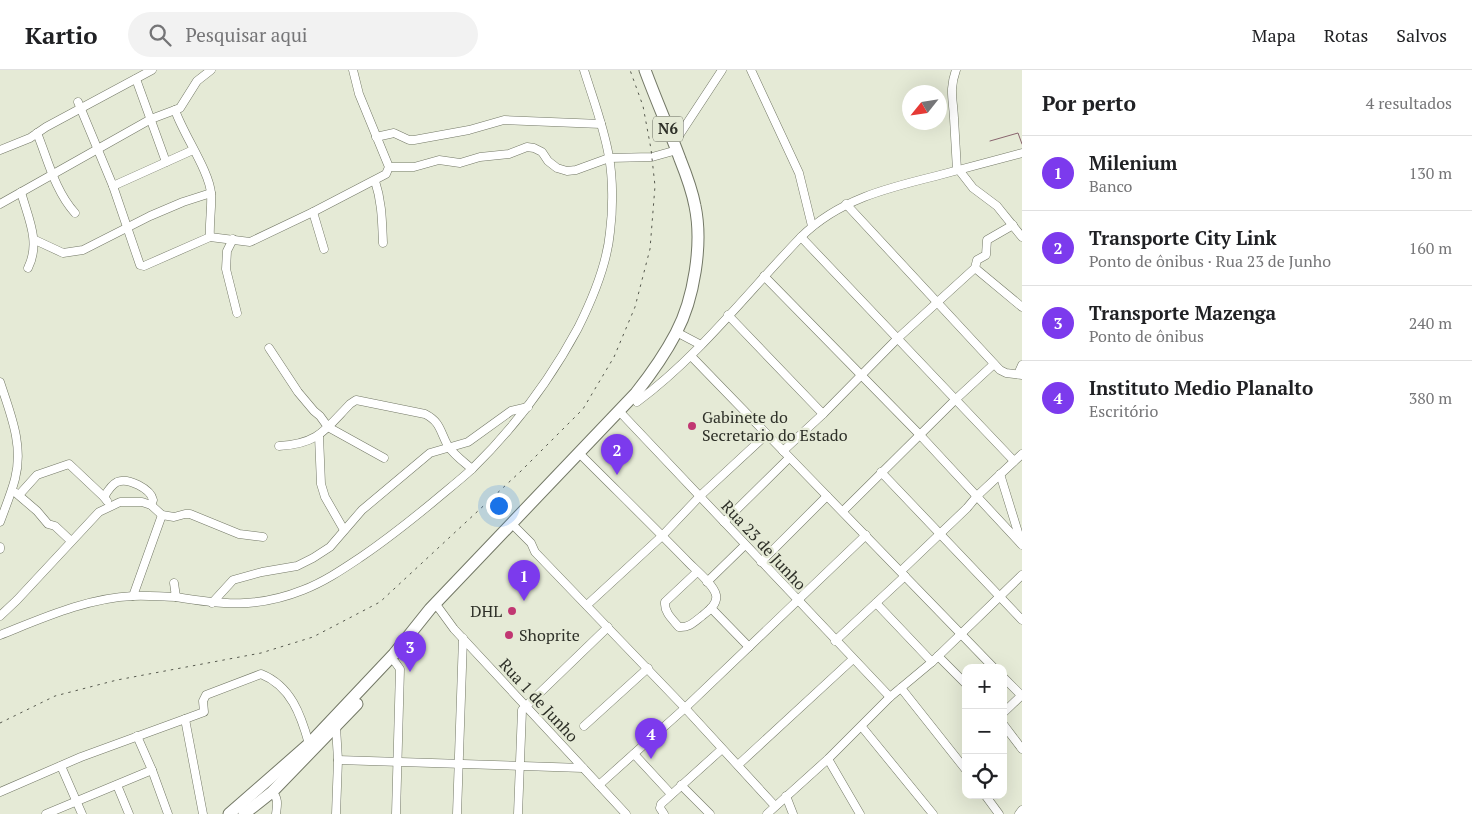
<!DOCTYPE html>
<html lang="pt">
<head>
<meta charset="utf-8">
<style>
	body { margin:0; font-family:"PT Serif",serif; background:#f2f2f2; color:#202124 }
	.controls { position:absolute; right:15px; bottom:15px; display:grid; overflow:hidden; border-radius:10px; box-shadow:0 5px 20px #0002 }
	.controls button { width:45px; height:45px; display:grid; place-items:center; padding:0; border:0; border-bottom:1px solid #e0e0e0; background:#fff; color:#202124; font:25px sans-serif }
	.compass { position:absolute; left:902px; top:15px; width:45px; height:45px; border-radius:50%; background:#fff; box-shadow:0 5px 20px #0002; rotate:240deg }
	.you { position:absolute; left:498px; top:435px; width:18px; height:18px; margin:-12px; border:4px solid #fff; border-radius:50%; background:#1a73e8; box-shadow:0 0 0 8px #1a73e833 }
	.badge { display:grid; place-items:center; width:32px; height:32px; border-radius:50%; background:#7c3aed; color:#fff; font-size:16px; font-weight:700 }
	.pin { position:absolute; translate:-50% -41px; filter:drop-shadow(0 1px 2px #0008) }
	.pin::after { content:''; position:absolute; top:26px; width:18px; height:15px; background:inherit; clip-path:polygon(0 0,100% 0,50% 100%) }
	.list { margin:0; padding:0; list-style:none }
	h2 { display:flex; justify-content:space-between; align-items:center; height:65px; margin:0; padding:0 20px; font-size:21px }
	h2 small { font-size:16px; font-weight:400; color:#757577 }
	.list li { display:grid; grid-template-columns:32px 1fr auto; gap:15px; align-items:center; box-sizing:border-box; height:75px; padding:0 20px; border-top:1px solid #e0e0e0 }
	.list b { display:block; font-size:19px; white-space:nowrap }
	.list p { margin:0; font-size:16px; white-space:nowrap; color:#757577 }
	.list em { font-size:16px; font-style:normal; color:#757577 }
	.icon { flex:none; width:28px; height:28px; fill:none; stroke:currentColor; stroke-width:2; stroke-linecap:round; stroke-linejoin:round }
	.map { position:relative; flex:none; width:1022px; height:744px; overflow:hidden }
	header { display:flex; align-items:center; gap:30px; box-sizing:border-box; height:70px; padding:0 25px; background:#fff; border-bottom:1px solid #e0e0e0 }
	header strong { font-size:24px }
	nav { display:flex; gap:28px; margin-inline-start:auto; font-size:18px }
	.search { width:350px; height:45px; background:#f2f2f2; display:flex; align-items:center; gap:12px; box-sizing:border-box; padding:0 18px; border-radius:28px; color:#757577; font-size:19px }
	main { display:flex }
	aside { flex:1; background:#fff }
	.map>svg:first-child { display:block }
</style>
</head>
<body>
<header>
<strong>Kartio</strong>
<div class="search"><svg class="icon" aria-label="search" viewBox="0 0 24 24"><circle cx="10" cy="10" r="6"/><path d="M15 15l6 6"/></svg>Pesquisar aqui</div>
<nav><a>Mapa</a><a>Rotas</a><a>Salvos</a></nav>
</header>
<main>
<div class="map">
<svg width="1022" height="744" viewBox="0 0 1022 744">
	<rect width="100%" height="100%" fill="#e5ead6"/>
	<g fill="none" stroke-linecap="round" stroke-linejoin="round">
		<path stroke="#89646e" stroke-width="1" d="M990 71 1018 63 1022 74"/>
		<g stroke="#737866" stroke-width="9">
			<g id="minor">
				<path d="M751 0 799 103 812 156"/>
				<path d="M956 0C949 20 953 28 954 48 955 65 956 83 957 100"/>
				<path d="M136 9 166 92"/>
				<path d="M78 32 113 116 140 195 144 196 210 167C209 153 212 138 211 124 210 102 183 64 175 40L180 38 197 11 211 0"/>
				<path d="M37 63C48 90 55 121 75 143"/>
				<path d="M376 67 394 63 409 70H414L469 60 504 50 601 54"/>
				<path d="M678 67 722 0"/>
				<path d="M0 80 30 68 46 57 152 0"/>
				<path d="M389 97H414L439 90 460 93 480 87 509 84 527 77 534 78 542 82 548 91 557 98 567 101 576 100 609 88 652 87 677 80"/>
				<path d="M959 100 973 118 997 136 1022 167"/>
				<path d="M375 111C382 132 382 151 383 173"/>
				<path d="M113 116 193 80"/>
				<path d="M21 122C28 148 41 172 28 198"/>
				<path d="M0 134 151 49 175 40"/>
				<path d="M846 134 1000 300 1006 303 1022 305"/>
				<path d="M313 142 324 179"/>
				<path d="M210 167 250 172 313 142 386 104 389 97 359 24 353 0"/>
				<path d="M801 167 1014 391"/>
				<path d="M233 169 227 181 226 199 237 243"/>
				<path d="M35 170 63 183 83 180 150 146 183 132 211 123"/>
				<path d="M975 198 1022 237"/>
				<path d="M764 206 920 365 1022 475"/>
				<path d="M728 245 823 344"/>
				<path d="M682 265 701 275"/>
				<path d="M269 278 298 322 314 341 320 346 328 357 384 388"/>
				<path d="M691 286 994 598"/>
				<path d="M1018 304 1022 295"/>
				<path d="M0 312C10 343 24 375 15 409 11 424 5 438 0 452"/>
				<path d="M637 332C699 286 747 223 801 167 838 130 887 118 936 106 965 98 993 91 1022 83"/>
				<path d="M619 341 890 627"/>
				<path d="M319 366 321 414 325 427 344 460"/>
				<path d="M279 376C318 374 325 360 350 334L356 330 425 344C441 352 440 362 448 376 454 385 464 392 472 399"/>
				<path d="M783 381 823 344 898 268 975 198 977 190 986 185 987 170 1013 155"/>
				<path d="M583 387C618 422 654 457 689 493 696 500 714 515 716 525 718 534 708 541 702 546 694 552 689 558 679 557 672 549 664 542 665 532L697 502"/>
				<path d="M881 402 1022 550"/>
				<path d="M1000 404 1021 472"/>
				<path d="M16 423 37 441 48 454 55 456 71 471"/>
				<path d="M19 425 37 405 69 394 104 427"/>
				<path d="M107 431 104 427C107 422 111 415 117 412 128 407 151 419 153 430L151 435"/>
				<path d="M843 441 956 329 994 294"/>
				<path d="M724 452 789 388"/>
				<path d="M516 458 531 473 535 482 685 638 775 736"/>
				<path d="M0 477V479"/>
				<path d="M761 492 827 426"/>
				<path d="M901 501 967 438 977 426 1022 384"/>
				<path d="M707 512 745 475"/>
				<path d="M133 526 162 445"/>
				<path d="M176 527C223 535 258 538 303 520 324 512 343 499 361 487 386 470 410 451 433 432 446 421 460 410 472 399 514 358 550 310 578 258 593 228 607 195 610 162 613 139 613 109 609 87 604 57 593 29 584 0"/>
				<path d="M212 533 233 510 262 502 297 496 313 488 330 477 362 440 430 383 468 372 511 341 528 337"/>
				<path d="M435 533 454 559 626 744"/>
				<path d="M876 533 932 592"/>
				<path d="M587 535 662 466 700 426 767 364"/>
				<path d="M711 538 749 577"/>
				<path d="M0 546 17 530 99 442 120 432H142L151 435 162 445 174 447 185 444H190L239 464 263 467"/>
				<path d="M0 565C43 548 87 528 133 526 147 525 162 527 176 527L174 513"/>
				<path d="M835 571 905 506"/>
				<path d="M938 586 966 614"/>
				<path d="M395 592 400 599 396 744"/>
				<path d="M1003 607 1022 626"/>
				<path d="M901 618 966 700"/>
				<path d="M1003 643 1022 625"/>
				<path d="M185 649 204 642 203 631 206 625 261 604C291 616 301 645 309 674"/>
				<path d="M1003 654 1022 679"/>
				<path d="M584 656 648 598"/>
				<path d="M862 657 933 744"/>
				<path d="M137 666 152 700 168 744"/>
				<path d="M634 684 671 724"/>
				<path d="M828 689 860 744"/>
				<path d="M338 690 583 698"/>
				<path d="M738 695 853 589"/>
				<path d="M61 696 82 744"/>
				<path d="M117 715 129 744"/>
				<path d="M599 715 685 638 866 465"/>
				<path d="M681 715 710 744"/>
				<path d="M0 722 81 687 185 649 203 744"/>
				<path d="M272 722C279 728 277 736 276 744"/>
				<path d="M985 725 999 744"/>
				<path d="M786 726 793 744"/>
				<path d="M46 744 152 700"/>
				<path d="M336 744 338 690 336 657"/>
				<path d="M457 744 463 568"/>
				<path d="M518 744 522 640 608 557"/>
				<path d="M664 744 660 738 661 734 722 679"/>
				<path d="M767 744 828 689 890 627 932 592 1022 505"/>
				<path d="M1019 744 1022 740"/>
			</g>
		</g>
		<g stroke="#737866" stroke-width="13">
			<g id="highway">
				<path d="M229 744 309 674 394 584 430 539 636 323C651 304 665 284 676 263 694 229 703 174 695 136 692 120 686 104 680 89 669 59 656 30 645 0"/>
				<path d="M244 744 272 722 357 634"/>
			</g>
		</g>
		<use href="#minor" stroke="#fff" stroke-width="8"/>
		<use href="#highway" stroke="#fff" stroke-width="11"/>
		<path stroke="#56594e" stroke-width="1" stroke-dasharray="2.5 5" stroke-linecap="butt" d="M0 653 55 626 117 610 261 583 313 567 380 532 521 401 583 339 614 287 635 237 650 179 655 116 651 79 643 36 630 0"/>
	</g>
	<g fill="#c13772" stroke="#e5ead6" stroke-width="2">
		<circle cx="692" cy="356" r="5"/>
		<circle cx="512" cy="541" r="5"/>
		<circle cx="509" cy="565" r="5"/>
	</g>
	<g text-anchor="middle" stroke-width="4.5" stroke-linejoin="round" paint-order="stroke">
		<rect fill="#e5ead6" stroke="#65685c" stroke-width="1" x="653" y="46.5" width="30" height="25" rx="4"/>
		<g font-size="15" font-weight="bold" fill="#2e3028">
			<text x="668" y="64">N6</text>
		</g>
		<g font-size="16" fill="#2e3028" stroke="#e5ead6" text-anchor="start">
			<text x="702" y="353">Gabinete do<tspan x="702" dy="18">Secretario do Estado</tspan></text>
			<text x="502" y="547" text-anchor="end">DHL</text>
			<text x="519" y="571">Shoprite</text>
		</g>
		<g font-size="16" fill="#2e3028" stroke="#e5ead6">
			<text transform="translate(764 475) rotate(47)" y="6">Rua 23 de Junho</text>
			<text transform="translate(539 630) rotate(47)" y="6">Rua 1 de Junho</text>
		</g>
	</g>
</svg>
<div class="controls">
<button>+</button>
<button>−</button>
<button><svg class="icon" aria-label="locate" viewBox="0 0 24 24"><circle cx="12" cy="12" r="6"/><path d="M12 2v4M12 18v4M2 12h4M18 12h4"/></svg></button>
</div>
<svg class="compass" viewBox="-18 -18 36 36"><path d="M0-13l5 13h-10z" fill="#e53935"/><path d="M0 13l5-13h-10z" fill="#757577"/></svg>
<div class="you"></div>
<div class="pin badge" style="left:524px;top:531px">1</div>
<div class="pin badge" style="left:617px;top:405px">2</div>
<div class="pin badge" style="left:410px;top:602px">3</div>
<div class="pin badge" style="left:651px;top:689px">4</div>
</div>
<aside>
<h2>Por perto<small>4 resultados</small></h2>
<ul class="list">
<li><span class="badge">1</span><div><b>Milenium</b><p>Banco</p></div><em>130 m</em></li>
<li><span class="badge">2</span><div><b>Transporte City Link</b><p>Ponto de ônibus · Rua 23 de Junho</p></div><em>160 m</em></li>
<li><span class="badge">3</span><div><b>Transporte Mazenga</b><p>Ponto de ônibus</p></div><em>240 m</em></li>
<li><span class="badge">4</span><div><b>Instituto Medio Planalto</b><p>Escritório</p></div><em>380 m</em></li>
</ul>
</aside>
</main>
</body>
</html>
